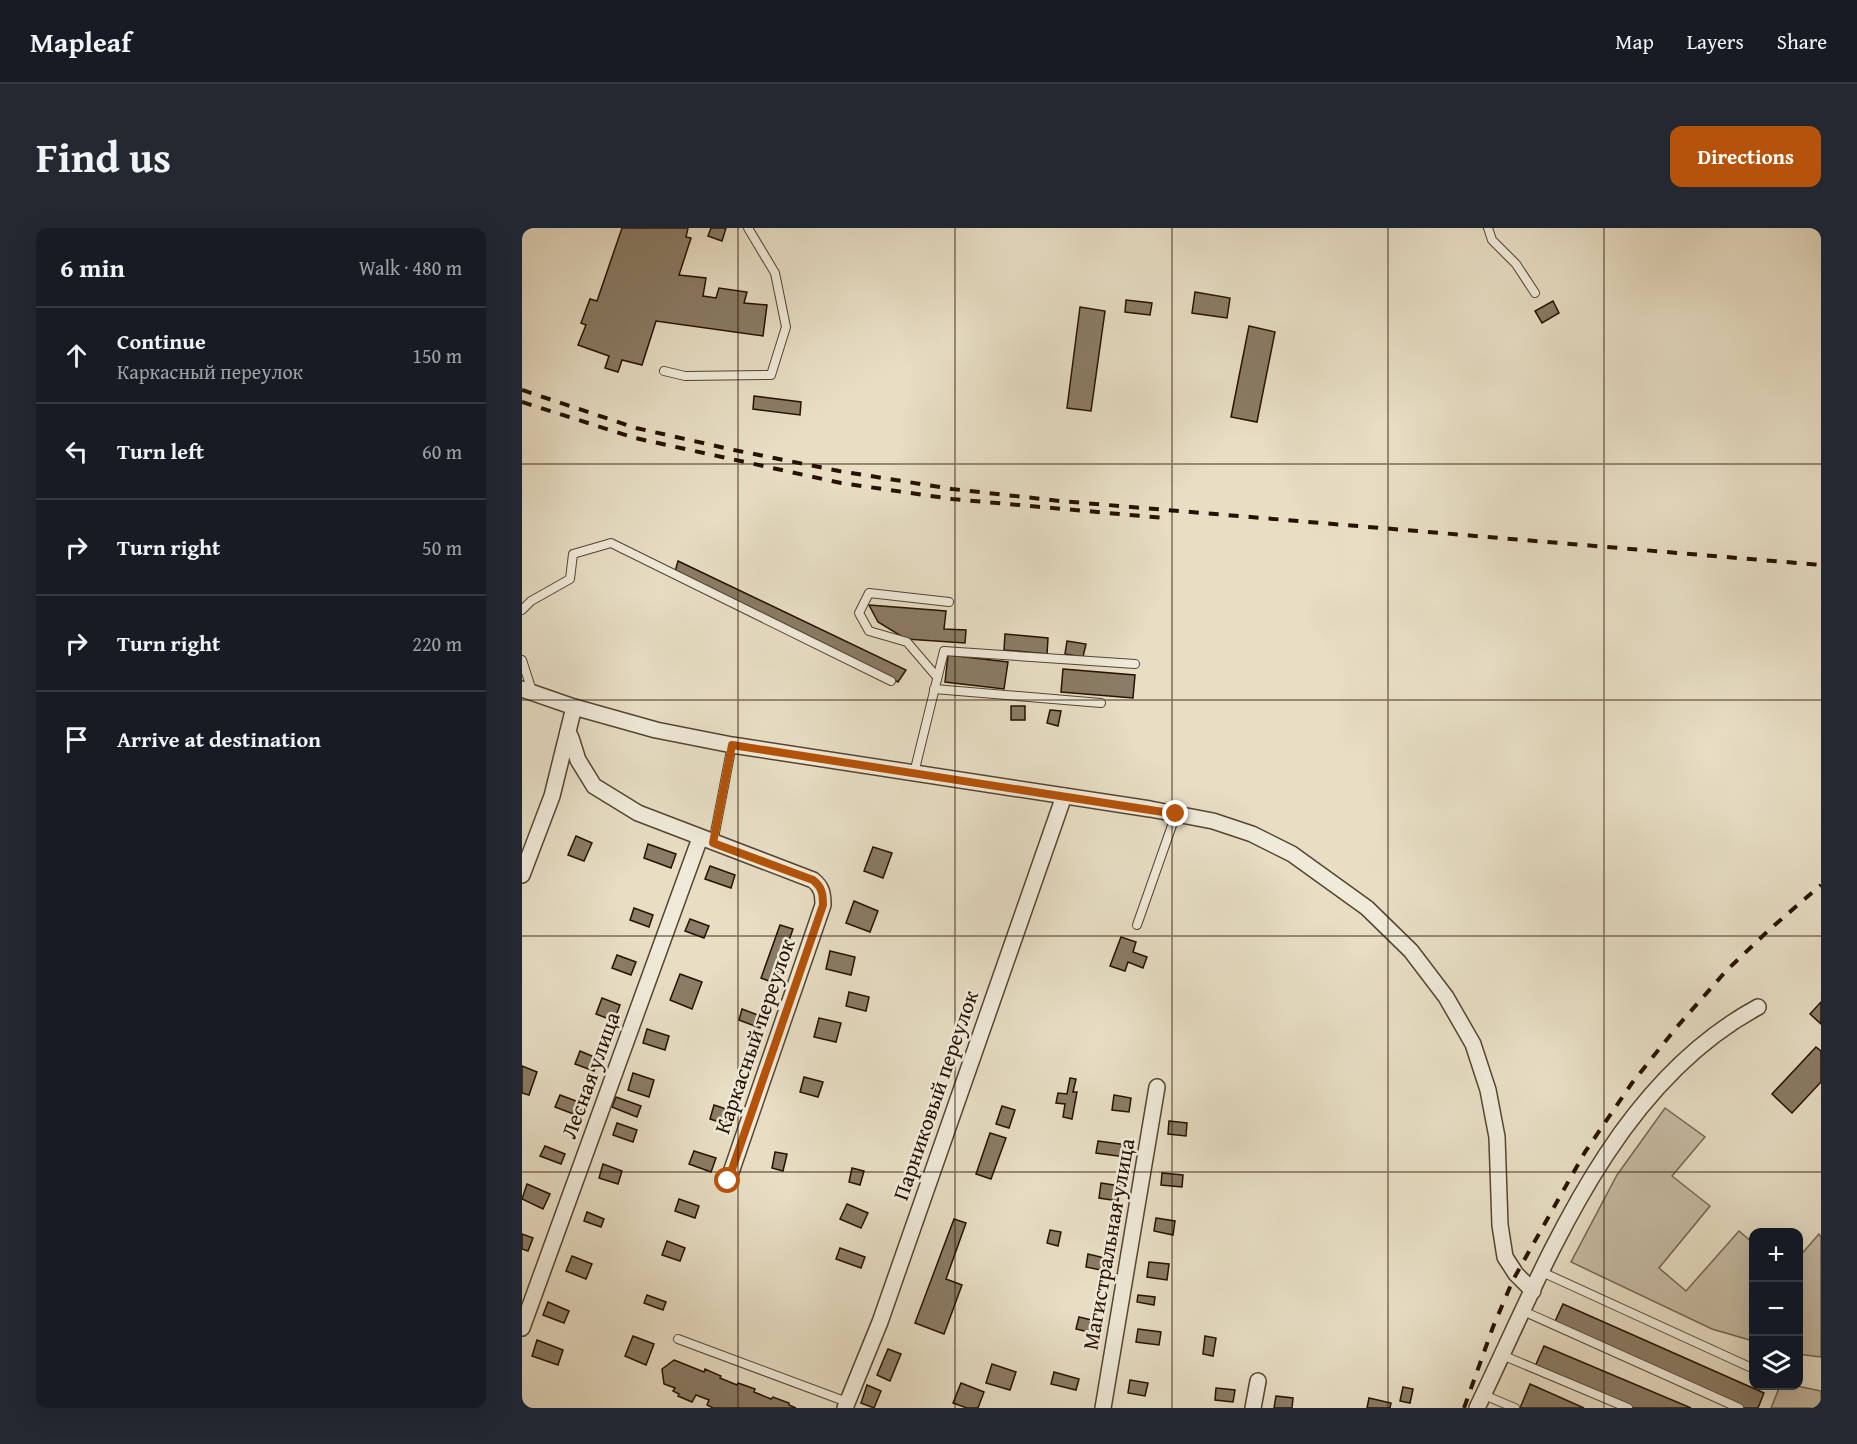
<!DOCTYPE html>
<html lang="en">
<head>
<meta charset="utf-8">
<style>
	body { margin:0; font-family:"Gentium Book Plus",serif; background:#242831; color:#f1f3f6 }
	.controls { position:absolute; right:18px; bottom:18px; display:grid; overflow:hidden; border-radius:12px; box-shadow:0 6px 24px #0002 }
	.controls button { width:54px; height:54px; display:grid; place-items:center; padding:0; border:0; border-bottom:2px solid #363941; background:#171b24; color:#f1f3f6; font:30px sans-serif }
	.stop { position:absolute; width:18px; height:18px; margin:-14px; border:4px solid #b45309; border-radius:50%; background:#fff }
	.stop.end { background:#b45309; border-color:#fff; box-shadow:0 2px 6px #0008 }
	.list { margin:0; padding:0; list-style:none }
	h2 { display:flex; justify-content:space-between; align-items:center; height:78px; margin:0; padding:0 24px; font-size:26px }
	h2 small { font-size:20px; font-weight:400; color:#9ea1a6 }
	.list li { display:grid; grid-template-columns:39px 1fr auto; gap:18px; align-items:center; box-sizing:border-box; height:96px; padding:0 24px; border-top:2px solid #363941 }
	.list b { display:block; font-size:22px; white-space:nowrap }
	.list p { margin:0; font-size:20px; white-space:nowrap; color:#9ea1a6 }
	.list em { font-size:20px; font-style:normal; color:#9ea1a6 }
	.icon { flex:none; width:33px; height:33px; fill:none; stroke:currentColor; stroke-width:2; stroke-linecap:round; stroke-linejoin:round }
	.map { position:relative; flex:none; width:1299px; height:1180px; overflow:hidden; border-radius:12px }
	header { display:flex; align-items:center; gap:36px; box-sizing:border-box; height:84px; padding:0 30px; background:#171b24; border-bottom:2px solid #363941 }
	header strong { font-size:28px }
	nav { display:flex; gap:33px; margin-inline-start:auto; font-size:21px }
	.intro { display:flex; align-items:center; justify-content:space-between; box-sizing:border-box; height:144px; padding:0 36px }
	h1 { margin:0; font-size:42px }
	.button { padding:15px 27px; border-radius:12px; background:#b45309; color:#fff; font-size:21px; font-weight:700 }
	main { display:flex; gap:36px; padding:0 36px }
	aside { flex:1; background:#171b24; border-radius:12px; box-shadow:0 6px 24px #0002 }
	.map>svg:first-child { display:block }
</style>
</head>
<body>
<header>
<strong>Mapleaf</strong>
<nav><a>Map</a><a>Layers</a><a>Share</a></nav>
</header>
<div class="intro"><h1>Find us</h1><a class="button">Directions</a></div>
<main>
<aside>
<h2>6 min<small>Walk · 480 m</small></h2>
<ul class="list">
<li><svg class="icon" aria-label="ahead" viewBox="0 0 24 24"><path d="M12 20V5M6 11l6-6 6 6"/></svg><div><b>Continue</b><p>Каркасный переулок</p></div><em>150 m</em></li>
<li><svg class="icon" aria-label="left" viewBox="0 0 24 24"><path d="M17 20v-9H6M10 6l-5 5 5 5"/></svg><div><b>Turn left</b></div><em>60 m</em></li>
<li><svg class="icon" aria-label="right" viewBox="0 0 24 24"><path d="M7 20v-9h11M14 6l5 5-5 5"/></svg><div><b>Turn right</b></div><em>50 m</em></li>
<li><svg class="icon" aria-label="right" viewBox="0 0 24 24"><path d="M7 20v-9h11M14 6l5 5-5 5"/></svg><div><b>Turn right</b></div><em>220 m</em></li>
<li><svg class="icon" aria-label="arrive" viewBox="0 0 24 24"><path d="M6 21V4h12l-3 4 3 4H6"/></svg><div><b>Arrive at destination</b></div></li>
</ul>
</aside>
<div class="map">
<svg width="1299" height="1180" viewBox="0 0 1299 1180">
	<rect width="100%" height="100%" fill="#e7dec4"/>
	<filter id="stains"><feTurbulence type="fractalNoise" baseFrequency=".00333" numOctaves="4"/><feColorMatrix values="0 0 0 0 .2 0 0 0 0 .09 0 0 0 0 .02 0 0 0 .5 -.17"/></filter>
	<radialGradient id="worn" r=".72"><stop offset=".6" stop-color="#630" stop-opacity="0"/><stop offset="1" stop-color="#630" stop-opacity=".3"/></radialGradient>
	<g fill="#c6bba3" stroke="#766652" stroke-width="1.5">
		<path d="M1143 880 1183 909 1150 948 1188 978 1137 1040 1164 1063 1217 1003 1231 1015V1113L1190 1101 1049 1034 1095 947Z"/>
		<path d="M1297 1006 1299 1009V1129L1276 1126 1277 1029Z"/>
		<path d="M1258 1158H1275L1299 1163V1180H1249Z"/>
	</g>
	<g fill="#8a7c66" stroke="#261100" stroke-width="1.5">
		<path d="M100 0H166L164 9 169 10 157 47 184 50 181 68 194 70 197 60 225 64 222 75 245 77 241 108 134 93 120 137 100 132 96 144 83 140 87 128 56 117 64 97 59 95 68 71 75 73Z"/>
		<path d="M189 0H204L200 13 186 8Z"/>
		<path d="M673 64 708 70 705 90 670 85Z"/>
		<path d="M604 72 630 75 628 87 603 84Z"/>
		<path d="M1031 73 1037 85 1020 95 1013 83Z"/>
		<path d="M558 79 583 83 569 183 545 180Z"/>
		<path d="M727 98 753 104 735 194 709 189Z"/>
		<path d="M232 168 279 174 278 187 231 181Z"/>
		<path d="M156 333 384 442 376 454 153 344Z"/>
		<path d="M347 377 424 383 422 401 444 402 443 415 384 411 356 394Z"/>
		<path d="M483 406 526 410 525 426 482 422Z"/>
		<path d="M545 413 564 416 561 429 543 426Z"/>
		<path d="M426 427 486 434 482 461 423 454Z"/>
		<path d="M541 441 613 447 611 470 539 464Z"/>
		<rect x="489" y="478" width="14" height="14"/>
		<path d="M528 482 539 483 536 498 525 495Z"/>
		<path d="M54 608 70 615 62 633 46 627Z"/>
		<path d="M126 616 154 626 149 640 122 630Z"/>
		<path d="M351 619 370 625 361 650 342 643Z"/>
		<path d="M188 638 213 647 209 660 183 651Z"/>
		<path d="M332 673 356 683 348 704 324 695Z"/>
		<path d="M112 680 131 687 127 699 108 692Z"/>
		<path d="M168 691 187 698 182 710 163 703Z"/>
		<path d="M258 697 271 701 252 755 239 750Z"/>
		<path d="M599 709 614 714 611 724 625 729 621 740 606 734 603 743 588 738Z"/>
		<path d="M308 723 333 729 329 747 304 741Z"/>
		<path d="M95 727 114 734 109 747 90 740Z"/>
		<path d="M158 746 180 754 170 781 148 772Z"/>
		<path d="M327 764 347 769 344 783 324 778Z"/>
		<path d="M80 770 98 777 92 793 74 786Z"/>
		<path d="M1299 774V796L1288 786Z"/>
		<path d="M220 781 241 789 238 800 217 792Z"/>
		<path d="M297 790 319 795 314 814 292 809Z"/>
		<path d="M125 801 147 808 143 822 121 815Z"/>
		<path d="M1294 819 1299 823V854L1270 885 1250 866Z"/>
		<path d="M58 823 77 831 72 843 53 836Z"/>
		<path d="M0 838 15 844 7 867 0 865Z"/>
		<path d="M111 845 132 852 127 869 106 862Z"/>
		<path d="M282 849 301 854 296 869 278 864Z"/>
		<path d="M548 850 554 851 551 864H555L550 891 541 889 543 876 534 875 536 865 545 866Z"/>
		<path d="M38 867 62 876 57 888 33 879Z"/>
		<path d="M592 867 609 870 607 884 590 882Z"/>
		<path d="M94 869 119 878 115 889 90 879Z"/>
		<path d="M192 877 210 883 206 897 188 891Z"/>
		<path d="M480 878 493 882 487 900 474 896Z"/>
		<path d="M647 893 665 895 664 908 646 906Z"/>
		<path d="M95 895 115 902 111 914 91 907Z"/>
		<path d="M468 905 484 910 469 951 454 946Z"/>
		<path d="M576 913 605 917 603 929 574 925Z"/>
		<path d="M23 918 43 926 39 936 18 928Z"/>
		<path d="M172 923 194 930 189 944 167 936Z"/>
		<path d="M253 924 265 926 261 943 250 940Z"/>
		<path d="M81 936 100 943 96 956 77 950Z"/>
		<path d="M330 940 342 943 338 957 327 954Z"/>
		<path d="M640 945 661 947 660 959 639 957Z"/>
		<path d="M579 955 598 958 596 973 577 970Z"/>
		<path d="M5 956 28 966 21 981 0 971Z"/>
		<path d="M157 971 177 978 173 990 153 983Z"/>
		<path d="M325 976 346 985 339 1000 318 991Z"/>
		<path d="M65 984 82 991 79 999 62 993Z"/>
		<path d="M634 990 653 993 651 1007 632 1003Z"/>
		<path d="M432 991 444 995 424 1051 440 1057 422 1106 393 1095Z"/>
		<path d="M528 1002 539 1004 536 1018 525 1015Z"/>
		<path d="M0 1006 11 1010 6 1023 0 1021Z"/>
		<path d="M145 1013 163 1020 158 1033 140 1027Z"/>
		<path d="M318 1020 343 1029 339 1040 314 1031Z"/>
		<path d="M566 1026 587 1031 584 1043 564 1039Z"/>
		<path d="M50 1028 70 1036 64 1051 44 1043Z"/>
		<path d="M627 1034 647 1036 645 1052 625 1049Z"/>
		<path d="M125 1067 144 1074 141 1082 122 1075Z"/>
		<path d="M616 1067 633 1069 632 1077 615 1074Z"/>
		<path d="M26 1074 47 1083 42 1095 21 1087Z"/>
		<path d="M1041 1076 1242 1165 1236 1180H1208L1030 1100Z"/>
		<path d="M557 1089 574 1093 571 1105 554 1101Z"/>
		<path d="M616 1101 639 1104 637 1117 614 1114Z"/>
		<path d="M111 1108 132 1116 124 1137 103 1128Z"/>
		<path d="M683 1108 694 1110 691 1128 681 1126Z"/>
		<path d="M15 1112 41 1122 36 1137 10 1128Z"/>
		<path d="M1022 1118 1169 1180H1099L1011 1143Z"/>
		<path d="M366 1121 379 1126 368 1153 355 1147Z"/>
		<path d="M152 1132 182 1144 183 1141 199 1148 198 1150 215 1157 216 1155 233 1161 232 1164 249 1171 251 1169 267 1175V1177L274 1180H191L185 1177 187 1172 174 1167 170 1174 156 1168 157 1166 151 1163 153 1160 142 1156 140 1141Z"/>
		<path d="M470 1136 494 1144 488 1162 464 1155Z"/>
		<path d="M532 1144 557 1151 554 1162 529 1156Z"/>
		<path d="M608 1152 626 1155 623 1168 606 1165Z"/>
		<path d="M439 1155 462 1164 456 1180H445L431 1175Z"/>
		<path d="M1008 1156 1062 1180H998Z"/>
		<path d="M345 1157 359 1163 352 1180 339 1175Z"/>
		<path d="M881 1159 891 1161 888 1175 878 1173Z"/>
		<path d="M694 1160 713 1162 711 1174 693 1172Z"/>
		<path d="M754 1168 771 1170 770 1180H752Z"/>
		<path d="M847 1170 869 1175 868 1180H845Z"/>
	</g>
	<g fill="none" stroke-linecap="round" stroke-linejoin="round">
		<g stroke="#564431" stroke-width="10">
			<g id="service">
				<path d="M966 0 970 12 994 36 1013 65"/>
				<path d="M142 143 163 148 249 147 264 99 253 45 226 0"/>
				<path d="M0 382 9 373 48 351 51 326 89 315 369 453"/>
				<path d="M0 432 10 463"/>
				<path d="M415 449 385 414 347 403 337 385 347 365 427 374"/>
				<path d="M412 461 579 475"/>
				<path d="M392 545 422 423 613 436"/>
				<path d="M191 615 210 517"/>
				<path d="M615 697 654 586"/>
				<path d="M1020 1044 1232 1141"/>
				<path d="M1001 1083 1217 1180"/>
				<path d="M156 1111 325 1174"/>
				<path d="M980 1127 1106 1180"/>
				<path d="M962 1167 993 1180"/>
			</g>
		</g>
		<g stroke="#564431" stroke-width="18">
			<g id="minor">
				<path d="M0 461 52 479 134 502 210 517 628 581 691 593 730 606 770 626 845 680 889 723 924 769 951 816 966 862 975 909 978 997 983 1029 994 1046 1011 1063"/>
				<path d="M46 504 49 510 56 532 72 558 116 585 291 652C300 659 301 666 301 677L206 953"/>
				<path d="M0 647 30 568 52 479"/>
				<path d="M0 1100 178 610"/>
				<path d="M323 1180 358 1094 542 568"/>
				<path d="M581 1180 635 859"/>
				<path d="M731 1180 736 1153"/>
				<path d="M955 1180C1024 1037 1088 859 1236 779"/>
			</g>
		</g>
		<use href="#service" stroke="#efead9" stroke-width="8"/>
		<use href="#minor" stroke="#efead9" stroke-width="15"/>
		<g stroke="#261100" stroke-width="4" stroke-dasharray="10 10" stroke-linecap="butt">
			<path d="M0 162 114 200 212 222 317 243 430 261 538 273 1299 337"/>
			<path d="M0 174 113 210 319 255 430 271 642 290"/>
			<path d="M942 1180 971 1099 991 1052 1063 924 1110 855 1154 800 1204 743 1248 701 1299 657"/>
		</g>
	</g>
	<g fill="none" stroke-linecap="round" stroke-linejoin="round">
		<path stroke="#b45309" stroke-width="8" d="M206 953 301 677C301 666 300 659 291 652L191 615 210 517 654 586"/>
	</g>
	<path fill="none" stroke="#261100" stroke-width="1.5" stroke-opacity="0.55" d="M216 0V1180M433 0V1180M650 0V1180M866 0V1180M1082 0V1180M0 236H1299M0 472H1299M0 708H1299M0 944H1299"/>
	<g text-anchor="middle" stroke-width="5" stroke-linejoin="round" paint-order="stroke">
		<g font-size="22" fill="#261100" stroke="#efead9">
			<text transform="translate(232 808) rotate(-71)" y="8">Каркасный переулок</text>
			<text transform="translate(68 847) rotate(-70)" y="8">Лесная улица</text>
			<text transform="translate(413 867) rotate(-71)" y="8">Парниковый переулок</text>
			<text transform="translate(586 1016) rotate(-80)" y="8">Магистральная улица</text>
		</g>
	</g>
	<rect width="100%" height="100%" filter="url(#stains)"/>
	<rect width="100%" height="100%" fill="url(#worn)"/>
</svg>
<div class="controls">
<button>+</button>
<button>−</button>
<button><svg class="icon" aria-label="layers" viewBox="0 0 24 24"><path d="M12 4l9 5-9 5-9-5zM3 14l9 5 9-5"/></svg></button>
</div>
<div class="stop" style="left:206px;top:953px"></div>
<div class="stop end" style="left:654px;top:586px"></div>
</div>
</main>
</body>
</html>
